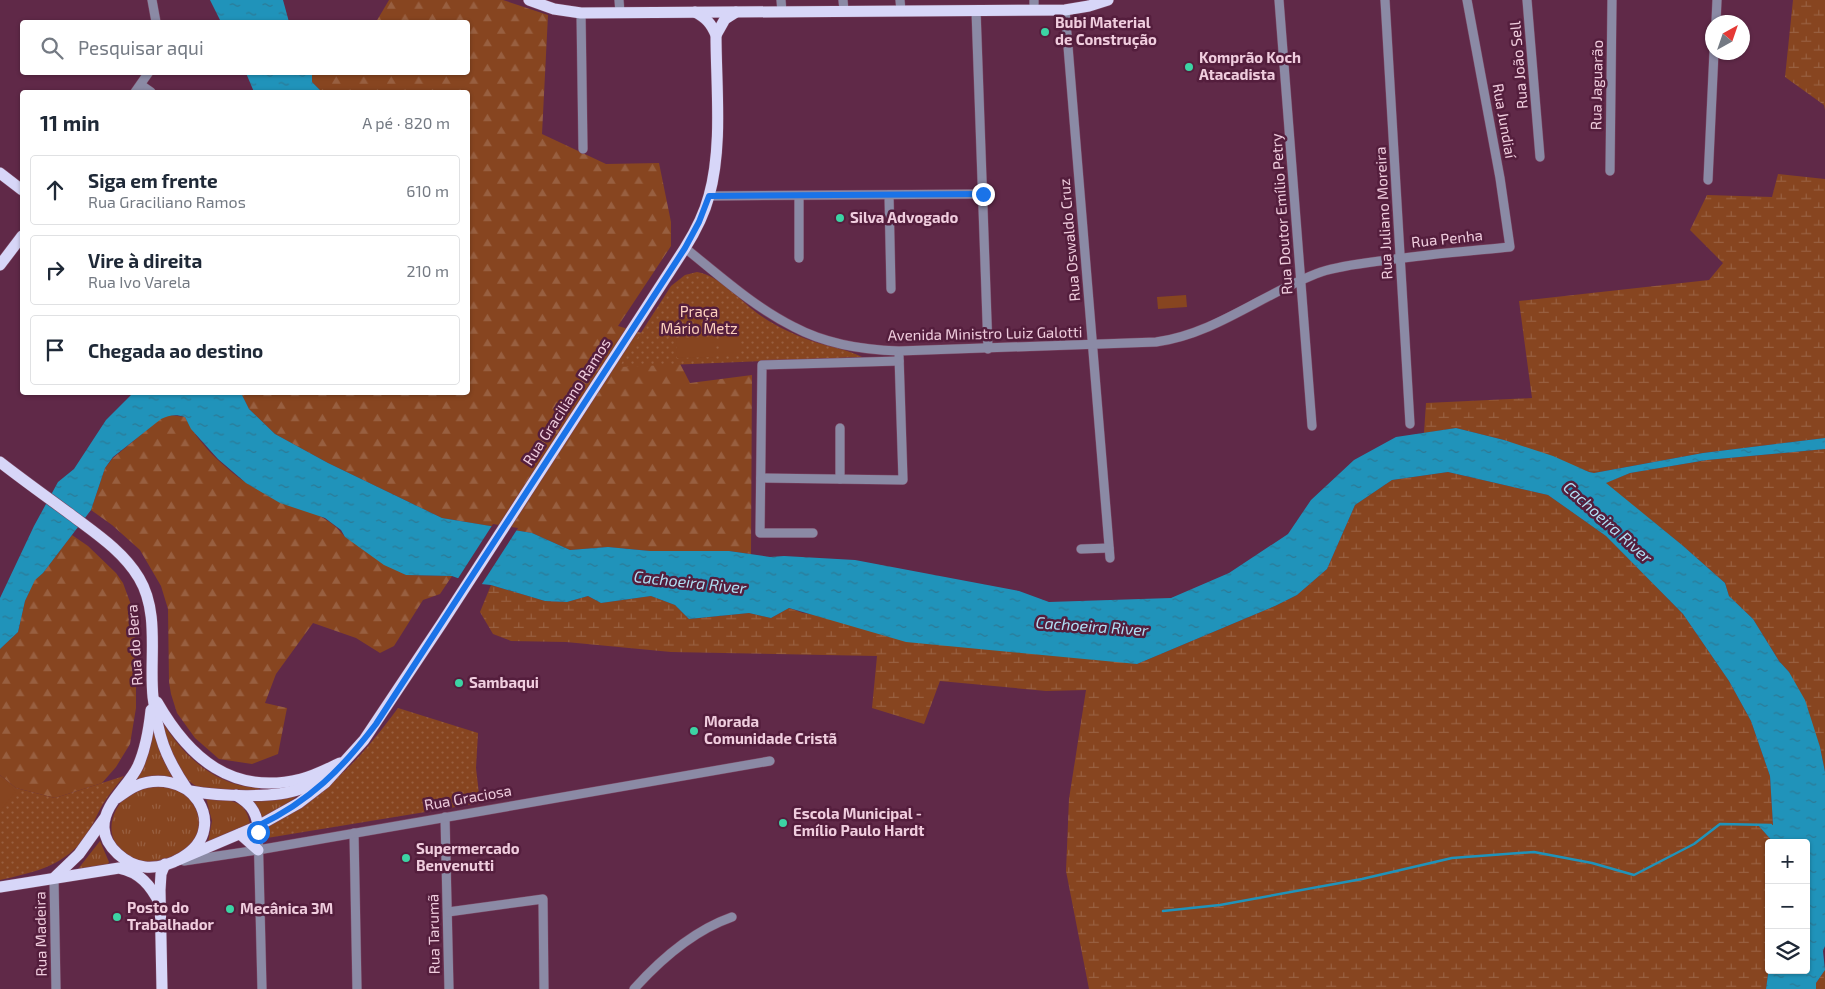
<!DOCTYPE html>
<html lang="pt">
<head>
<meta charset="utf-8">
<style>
	body { margin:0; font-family:"Exo 2",sans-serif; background:#f6f6f7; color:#1f2937 }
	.controls { position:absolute; right:15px; bottom:15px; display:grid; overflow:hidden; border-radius:5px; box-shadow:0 1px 4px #0004 }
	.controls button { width:45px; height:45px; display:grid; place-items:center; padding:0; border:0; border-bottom:1px solid #e0e1e3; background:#fff; color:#1f2937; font:25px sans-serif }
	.compass { position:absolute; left:1705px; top:15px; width:45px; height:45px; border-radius:50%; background:#fff; box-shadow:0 1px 4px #0004; rotate:40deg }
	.stop { position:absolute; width:15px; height:15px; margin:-11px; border:4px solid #1a73e8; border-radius:50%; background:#fff }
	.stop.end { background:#1a73e8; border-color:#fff; box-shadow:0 1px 5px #0008 }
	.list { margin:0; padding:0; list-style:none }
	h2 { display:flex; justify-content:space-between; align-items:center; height:65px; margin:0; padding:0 20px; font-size:21px }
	h2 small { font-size:16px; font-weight:400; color:#747a83 }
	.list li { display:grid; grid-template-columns:32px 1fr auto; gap:15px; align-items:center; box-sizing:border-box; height:70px; margin:0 10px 10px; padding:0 10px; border:1px solid #e0e1e3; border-radius:5px }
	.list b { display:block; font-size:19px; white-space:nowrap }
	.list p { margin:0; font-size:16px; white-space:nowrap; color:#747a83 }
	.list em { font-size:16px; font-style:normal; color:#747a83 }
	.icon { flex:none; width:28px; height:28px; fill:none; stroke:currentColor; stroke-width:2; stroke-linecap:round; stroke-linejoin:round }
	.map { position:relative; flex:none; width:1825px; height:989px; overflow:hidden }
	.search { position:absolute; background:#fff; box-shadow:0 1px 4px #0004; left:20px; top:20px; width:450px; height:55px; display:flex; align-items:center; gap:12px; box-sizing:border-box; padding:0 18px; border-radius:5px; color:#747a83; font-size:19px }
	.panel { position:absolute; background:#fff; box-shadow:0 1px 4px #0004; left:20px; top:90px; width:450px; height:305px; border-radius:5px }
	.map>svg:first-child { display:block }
</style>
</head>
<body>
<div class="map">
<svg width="1825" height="989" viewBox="0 0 1825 989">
	<defs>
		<pattern id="grass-tufts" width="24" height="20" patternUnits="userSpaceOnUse" patternTransform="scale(1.25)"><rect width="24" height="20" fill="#874520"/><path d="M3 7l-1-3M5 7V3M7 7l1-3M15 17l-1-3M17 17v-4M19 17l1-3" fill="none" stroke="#985f40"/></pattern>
		<pattern id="forest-firs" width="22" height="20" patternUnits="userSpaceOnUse" patternTransform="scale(1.25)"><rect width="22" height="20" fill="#874520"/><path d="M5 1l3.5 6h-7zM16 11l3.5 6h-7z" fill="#985f40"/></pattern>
		<pattern id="wetland-marsh" width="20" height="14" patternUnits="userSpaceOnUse" patternTransform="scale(1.25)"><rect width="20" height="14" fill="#874520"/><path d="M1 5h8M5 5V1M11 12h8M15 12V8" fill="none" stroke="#985f40"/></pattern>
		<pattern id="park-dots" width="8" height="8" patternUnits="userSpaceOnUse" patternTransform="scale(1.25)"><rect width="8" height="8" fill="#874520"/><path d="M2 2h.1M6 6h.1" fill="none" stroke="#985f40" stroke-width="1.8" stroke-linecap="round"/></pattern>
		<pattern id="water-ripples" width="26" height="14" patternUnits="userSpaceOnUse" patternTransform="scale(1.25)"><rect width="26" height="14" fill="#2093ba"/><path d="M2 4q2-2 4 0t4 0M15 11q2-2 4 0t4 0" fill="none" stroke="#2c7a96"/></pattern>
	</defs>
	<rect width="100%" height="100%" fill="#602948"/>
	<g fill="url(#grass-tufts)">
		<path d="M161 720C183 756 215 786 259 788V792C241 791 221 793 204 789 176 782 167 744 161 720Z"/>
		<path d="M153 724C157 747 162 760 174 780L136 781 144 763Z"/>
		<path d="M155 785C166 786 176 787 184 793 195 802 206 826 196 838 192 844 184 854 178 857 143 875 95 848 117 808 121 801 127 795 133 791 140 788 148 787 155 785Z"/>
		<path d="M298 795 292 800 260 820 251 801Z"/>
		<path d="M206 798C227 800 246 798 250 824L208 842 212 821Z"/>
		<path d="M100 841 109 862 108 864 78 869Z"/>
	</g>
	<g fill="url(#forest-firs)">
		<path d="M389 0H503L548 15 542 134 606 164 659 163 671 222V246L618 326 652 336 671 346 690 383 752 375 751 554 729 551H650L608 547 570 550 532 533 442 518 328 463 275 434 249 409 241 393 468 392V92H322L312 82V72H468V22H376Z"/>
		<path d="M169 415 185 417C197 442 222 466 245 482 259 492 278 497 294 504 313 513 332 519 345 537L406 575 452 576 440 594 423 600 394 646 380 653 356 638 313 623 276 674 265 703 287 708 278 754 252 764 219 759 195 738 177 713 171 694 169 682 168 609 161 586 140 550 112 525 91 510 105 468 113 458 161 418Z"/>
		<path d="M72 535 88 546 116 573 123 583 134 613 136 660V708L130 744 116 767 102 783 55 798 16 788 0 775V649L18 632 25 601 35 579 43 573Z"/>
	</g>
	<g fill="url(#wetland-marsh)">
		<path d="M1793 0H1825V110L1824 105 1785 77Z"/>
		<path d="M1778 174 1825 179V438L1703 453 1594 473 1589 472 1504 440 1456 428 1424 433 1426 403 1532 398 1519 301 1709 280 1723 263 1690 230 1707 195 1772 197Z"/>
		<path d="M1825 449V772L1820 747 1789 672 1779 661 1753 619 1729 596 1725 583 1682 545 1605 483 1630 473 1707 460Z"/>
		<path d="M1448 472 1548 495 1606 536 1683 614 1729 681 1751 721 1770 776 1773 825H1758L1774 843H1769V967L1766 989H1089L1066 871 1069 799 1086 690 1046 691 940 681 924 724 872 708 877 656 671 652 566 642 511 641 493 634 480 612 491 585 545 601 567 602 588 596 601 603 651 596 675 605 689 619 749 613 771 618 789 608 803 613 1137 664 1275 606 1297 595 1327 569 1355 505 1392 480Z"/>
		<path d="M1825 970V989H1816V983Z"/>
	</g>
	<g fill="url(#park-dots)">
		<path d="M697 272C722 277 737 298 757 313 775 326 796 336 818 343 833 347 848 350 862 357L619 367 671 286 685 275Z"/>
		<path d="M398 708 478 733 476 768 480 803 267 838 264 834 265 828 334 781C359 759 378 735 398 708Z"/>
		<path d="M0 775 16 788 55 798 124 776C117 785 109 794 103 804 96 816 91 830 82 841 61 867 31 873 0 880Z"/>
	</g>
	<g fill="#874520">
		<path d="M1186 295 1187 307 1158 309 1157 297Z"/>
		<rect x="719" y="334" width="22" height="22"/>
		<path d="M714 337V357L677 358 676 338Z"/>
		<path d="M0 778 16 791 0 811Z"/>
	</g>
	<g fill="url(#water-ripples)">
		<path d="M210 0H283L289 22H221Z"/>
		<path d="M246 73H312V82L322 92H254Z"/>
		<path d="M133 393H241L249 409 275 434 328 463 442 518 532 533 570 550 608 547 650 551H729L770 557 784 556 855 560 1019 591 1049 602 1171 598 1229 573 1288 534 1311 500 1354 460 1396 437 1456 428 1504 440 1553 456 1589 472 1594 473 1703 453 1825 438V449L1707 460 1630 473 1606 483 1682 545 1725 583 1729 596 1753 619 1779 661 1789 672 1805 700 1820 747 1825 772V946L1823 951 1825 970 1816 983V989H1766L1769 967V970H1806V843H1774L1757 824 1773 825 1770 776 1751 721 1729 681 1683 614 1606 536 1548 495 1448 472 1392 480 1355 505 1327 569 1297 595 1275 606 1137 664 906 642 789 608 771 618 749 613 689 619 675 605 651 596 601 603 588 596 567 602 545 601 491 585 471 583 452 576 406 575 384 565 345 537 341 530 325 518 280 503 246 483 218 459 191 429 185 417C176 414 169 415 161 419L113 457 105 468 91 510 43 573 35 580 25 601 18 632 0 649V598L34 526 58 482 74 469 106 420Z"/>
	</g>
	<path fill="#602948" d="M493 524 518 528 480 587 457 580Z"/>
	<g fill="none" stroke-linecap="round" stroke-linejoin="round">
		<path stroke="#2093ba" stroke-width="2.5" d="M1163 911 1220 905 1362 879 1452 858 1534 852 1592 863 1634 875 1694 844 1720 824 1771 825"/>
		<g stroke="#7a4763" stroke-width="10">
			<g id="minor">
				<path d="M152 0 156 22"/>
				<path d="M619 0 620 13"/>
				<path d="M781 0 782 12"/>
				<path d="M843 0 844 11"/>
				<path d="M900 0 901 11"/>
				<path d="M1034 0V10"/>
				<path d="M1279 0 1312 426"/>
				<path d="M1385 0 1410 424"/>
				<path d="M1527 0 1540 157"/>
				<path d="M976 10 988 349"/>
				<path d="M1065 10 1110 558"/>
				<path d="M581 13 583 149"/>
				<path d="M1716 22 1717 0"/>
				<path d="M141 85 151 92"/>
				<path d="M135 92 149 72"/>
				<path d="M1610 171 1612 0"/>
				<path d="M1708 180 1714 52"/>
				<path d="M889 195 891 289"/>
				<path d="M709 196 983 194"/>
				<path d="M799 196V258"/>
				<path d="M685 248C720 276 754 307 794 327 826 344 863 350 899 351L1156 342C1216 334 1265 292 1321 272 1343 265 1366 263 1388 260 1429 254 1469 251 1510 247L1500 178 1467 0"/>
				<path d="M840 428V479"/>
				<path d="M761 478 903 480 899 356"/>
				<path d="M813 533H760L762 365 899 361"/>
				<path d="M1081 549 1109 548"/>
				<path d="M445 817 449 989"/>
				<path d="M258 826 262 989"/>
				<path d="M354 833 357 989"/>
				<path d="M184 861 258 850 770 761"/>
				<path d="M54 879 56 989"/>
				<path d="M448 912 543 899 544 989"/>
				<path d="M634 989C660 960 695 930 732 917"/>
			</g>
		</g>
		<g stroke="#7a4763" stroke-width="12">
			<g id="major">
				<path d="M529 0 554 9 581 13 1065 10 1089 6 1108 0"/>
				<path d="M716 35 725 19 736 12"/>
				<path d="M0 173 22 190"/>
				<path d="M0 265 22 236"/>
				<path d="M0 462C23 480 47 497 70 514 95 533 123 551 139 578 160 613 149 659 153 697 158 736 165 757 187 789"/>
				<path d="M157 702C189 758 232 796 301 779 314 776 327 769 340 763"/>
				<path d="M190 791C219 796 273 799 300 789 309 786 316 781 324 776"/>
				<path d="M236 795C249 803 256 810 258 826"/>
				<path d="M117 798C123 794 129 789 136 786 157 777 185 781 198 801 203 809 206 819 204 829 200 853 168 869 145 867 126 865 105 847 104 828 103 804 129 786 138 766 146 748 149 729 151 710"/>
				<path d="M240 834 258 850"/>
				<path d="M178 860 258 826 299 803 325 783 364 740 442 623 685 248C695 232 704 215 709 196 723 146 716 86 716 35 711 23 706 18 695 12"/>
				<path d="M55 877 79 854 104 819"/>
				<path d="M0 887 119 868C140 872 151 886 160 904"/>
				<path d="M162 989 160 890 161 874 165 864"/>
			</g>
		</g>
		<use href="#minor" stroke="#8b8aa5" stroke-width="9"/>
		<use href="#major" stroke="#d7d6f8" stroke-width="11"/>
	</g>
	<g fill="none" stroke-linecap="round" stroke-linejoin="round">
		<path stroke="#1a73e8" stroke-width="6" d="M258 832V826C310 801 342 769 376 724L685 248 699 222 709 196 983 194"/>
	</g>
	<g fill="#3cd4a4" stroke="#541e3d" stroke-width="2">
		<circle cx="1045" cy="32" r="5"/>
		<circle cx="1189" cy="67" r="5"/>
		<circle cx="840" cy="218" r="5"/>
		<circle cx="459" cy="683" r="5"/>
		<circle cx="694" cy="731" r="5"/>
		<circle cx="783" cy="823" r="5"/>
		<circle cx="406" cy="858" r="5"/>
		<circle cx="230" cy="909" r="5"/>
		<circle cx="117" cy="917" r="5"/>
	</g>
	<g text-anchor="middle" stroke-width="5" stroke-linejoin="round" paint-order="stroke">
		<g font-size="15" font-weight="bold" fill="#f0cdde" stroke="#541e3d" text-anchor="start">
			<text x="1055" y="28">Bubi Material<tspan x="1055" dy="17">de Construção</tspan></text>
			<text x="1199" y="63">Komprão Koch<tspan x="1199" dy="17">Atacadista</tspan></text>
			<text x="850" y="223">Silva Advogado</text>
			<text x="469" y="688">Sambaqui</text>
			<text x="704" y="727">Morada<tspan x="704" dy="17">Comunidade Cristã</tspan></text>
			<text x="793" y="819">Escola Municipal -<tspan x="793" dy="17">Emílio Paulo Hardt</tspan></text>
			<text x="416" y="854">Supermercado<tspan x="416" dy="17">Benvenutti</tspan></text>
			<text x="127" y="913">Posto do<tspan x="127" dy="17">Trabalhador</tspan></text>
			<text x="240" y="914">Mecânica 3M</text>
		</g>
		<g font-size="15" fill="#f0cdde" stroke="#541e3d">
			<text transform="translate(1519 65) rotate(-95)" y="5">Rua João Sell</text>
			<text transform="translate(1597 85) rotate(-89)" y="5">Rua Jaguarão</text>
			<text transform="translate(1504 121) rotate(80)" y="5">Rua Jundiaí</text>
			<text transform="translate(1384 213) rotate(-93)" y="5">Rua Juliano Moreira</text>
			<text transform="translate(1282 214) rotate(-94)" y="5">Rua Doutor Emílio Petry</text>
			<text transform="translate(1447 239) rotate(-6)" y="5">Rua Penha</text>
			<text transform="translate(1070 240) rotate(-95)" y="5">Rua Oswaldo Cruz</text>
			<text transform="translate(985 334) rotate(-1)" y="5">Avenida Ministro Luiz Galotti</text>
			<text transform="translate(567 402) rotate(-57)" y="5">Rua Graciliano Ramos</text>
			<text transform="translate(135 645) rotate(-94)" y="5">Rua do Bera</text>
			<text transform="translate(468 798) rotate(-10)" y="5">Rua Graciosa</text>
			<text transform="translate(41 934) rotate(-91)" y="5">Rua Madeira</text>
			<text transform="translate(434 934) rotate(-91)" y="5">Rua Tarumã</text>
		</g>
		<g font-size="15" fill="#fdd1bd" stroke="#541e3d">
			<text x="699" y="317">Praça<tspan x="699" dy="17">Mário Metz</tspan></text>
		</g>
		<g font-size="16" font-style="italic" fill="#b0dff4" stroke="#541e3d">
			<text transform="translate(1608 522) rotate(42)" y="6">Cachoeira River</text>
			<text transform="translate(690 582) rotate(6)" y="6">Cachoeira River</text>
			<text transform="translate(1092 626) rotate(4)" y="6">Cachoeira River</text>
		</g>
	</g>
</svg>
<div class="controls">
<button>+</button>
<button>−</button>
<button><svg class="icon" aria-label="layers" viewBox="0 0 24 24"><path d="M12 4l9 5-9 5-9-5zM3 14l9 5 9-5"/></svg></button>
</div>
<svg class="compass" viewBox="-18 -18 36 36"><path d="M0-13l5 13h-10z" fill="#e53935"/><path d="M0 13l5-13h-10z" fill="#747a83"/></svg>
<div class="stop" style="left:258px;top:832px"></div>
<div class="stop end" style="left:983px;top:194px"></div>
<div class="search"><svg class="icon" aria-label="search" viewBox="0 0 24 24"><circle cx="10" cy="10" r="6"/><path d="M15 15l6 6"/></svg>Pesquisar aqui</div>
<section class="panel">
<h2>11 min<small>A pé · 820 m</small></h2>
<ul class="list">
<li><svg class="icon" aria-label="ahead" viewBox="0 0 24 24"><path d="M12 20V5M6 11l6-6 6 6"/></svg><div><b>Siga em frente</b><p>Rua Graciliano Ramos</p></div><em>610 m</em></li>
<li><svg class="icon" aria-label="right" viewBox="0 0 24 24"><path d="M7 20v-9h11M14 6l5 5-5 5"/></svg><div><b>Vire à direita</b><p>Rua Ivo Varela</p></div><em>210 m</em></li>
<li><svg class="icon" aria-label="arrive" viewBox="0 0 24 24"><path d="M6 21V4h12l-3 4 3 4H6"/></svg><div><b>Chegada ao destino</b></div></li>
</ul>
</section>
</div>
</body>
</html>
